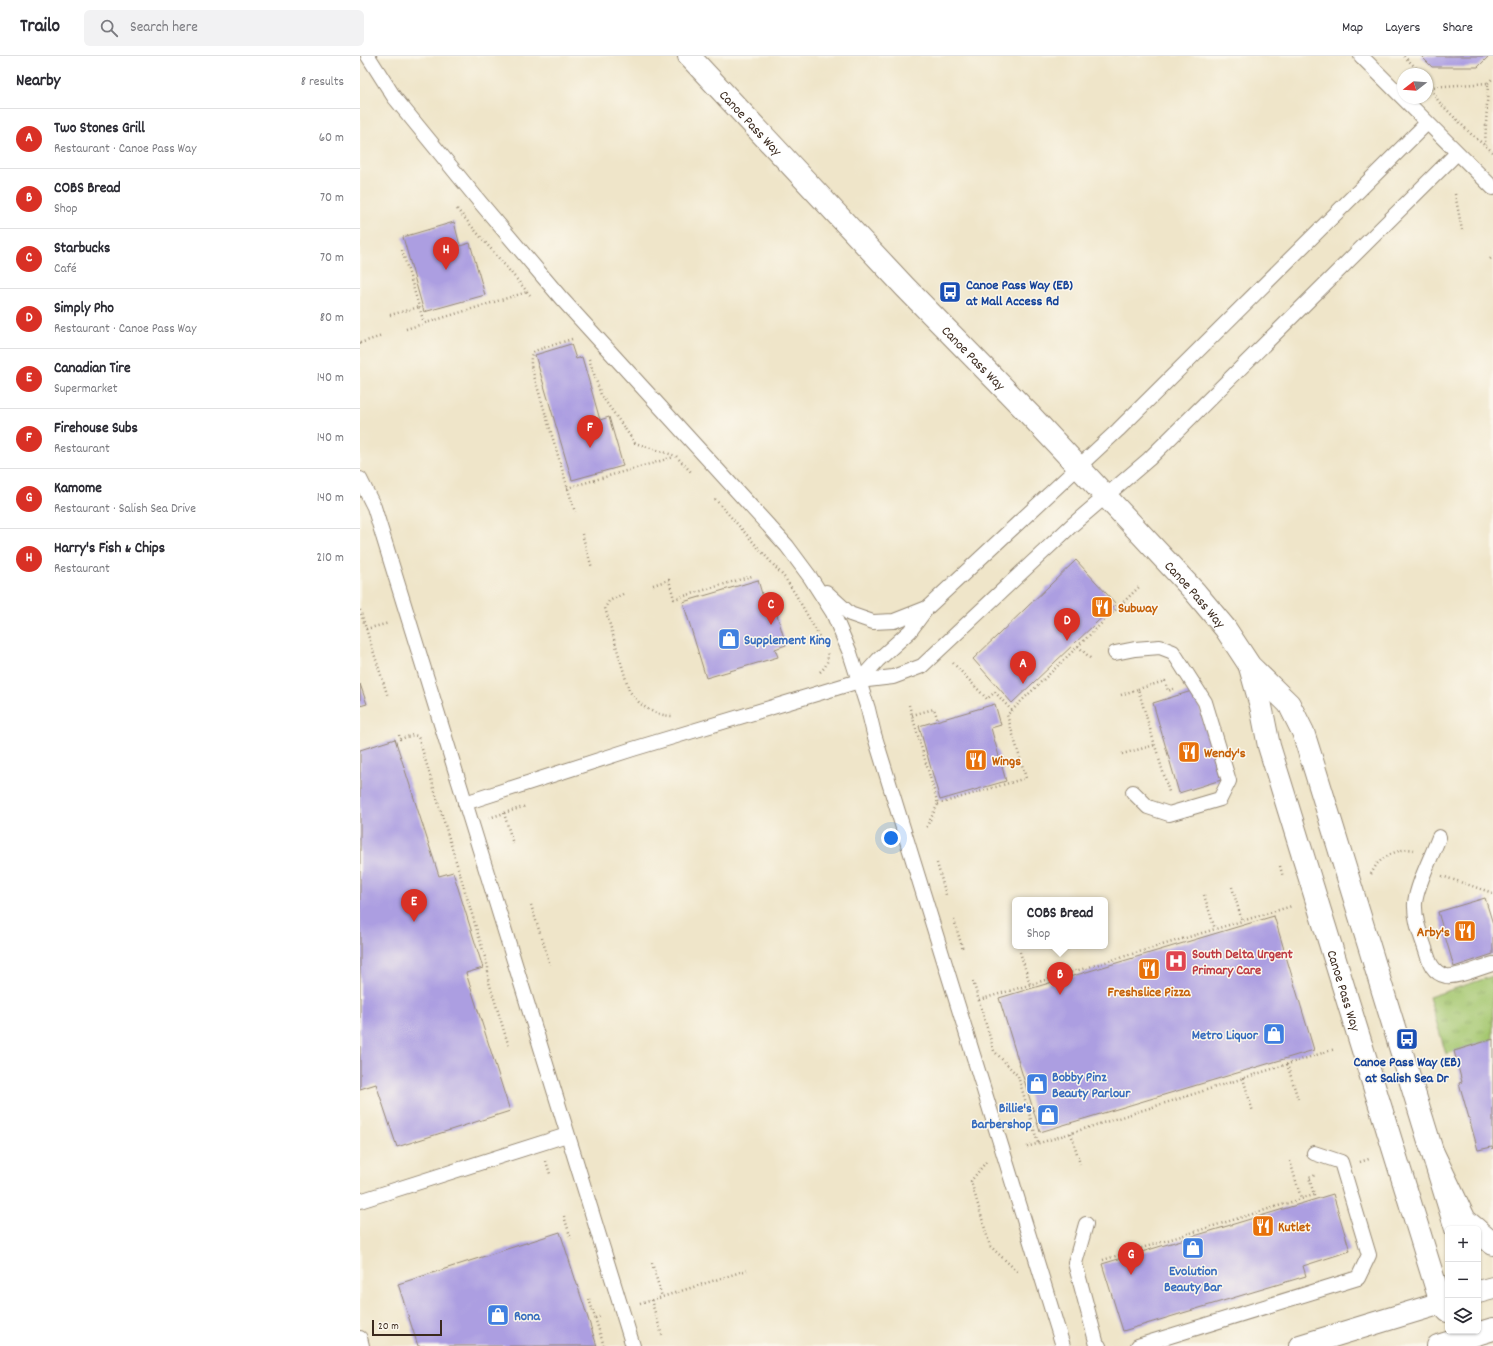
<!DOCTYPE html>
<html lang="en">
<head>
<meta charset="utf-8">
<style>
	body { margin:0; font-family:Dekko,sans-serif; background:#f2f2f3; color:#2b2b33 }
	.controls { position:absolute; right:12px; bottom:12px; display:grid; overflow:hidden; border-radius:6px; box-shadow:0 1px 3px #0004 }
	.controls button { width:36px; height:36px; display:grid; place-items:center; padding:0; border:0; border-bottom:1px solid #e1e1e2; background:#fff; color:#2b2b33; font:20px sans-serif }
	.compass { position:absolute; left:1037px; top:12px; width:36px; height:36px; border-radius:50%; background:#fff; box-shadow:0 1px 3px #0004; rotate:253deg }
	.scale { position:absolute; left:12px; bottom:10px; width:70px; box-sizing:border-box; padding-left:4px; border:2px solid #3b2a1e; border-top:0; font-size:11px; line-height:14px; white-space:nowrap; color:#3b2a1e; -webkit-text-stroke:3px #fbf7ec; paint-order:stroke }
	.you { position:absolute; left:531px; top:782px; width:14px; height:14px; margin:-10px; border:3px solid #fff; border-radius:50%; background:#1a73e8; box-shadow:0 0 0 6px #1a73e833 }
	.badge { display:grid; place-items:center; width:26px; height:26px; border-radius:50%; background:#d93025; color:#fff; font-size:13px; font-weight:700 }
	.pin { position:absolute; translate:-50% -33px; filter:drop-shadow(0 1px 2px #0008) }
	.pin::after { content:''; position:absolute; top:21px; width:14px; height:12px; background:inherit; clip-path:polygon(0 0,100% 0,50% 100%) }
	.popup { position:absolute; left:652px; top:841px; width:96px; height:52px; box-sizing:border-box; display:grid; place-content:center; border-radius:6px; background:#fff; filter:drop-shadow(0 1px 3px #0005); font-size:13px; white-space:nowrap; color:#7c7c81 }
	.popup b { font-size:15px; color:#2b2b33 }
	.popup::after { content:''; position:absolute; left:50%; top:100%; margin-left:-8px; border:8px solid transparent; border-top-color:#fff }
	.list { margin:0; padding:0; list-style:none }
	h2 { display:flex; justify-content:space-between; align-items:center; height:52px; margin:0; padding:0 16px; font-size:17px }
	h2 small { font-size:13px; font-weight:400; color:#7c7c81 }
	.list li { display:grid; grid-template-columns:26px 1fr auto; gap:12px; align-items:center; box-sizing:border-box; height:60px; padding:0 16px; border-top:1px solid #e1e1e2 }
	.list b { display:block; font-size:15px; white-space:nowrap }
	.list p { margin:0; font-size:13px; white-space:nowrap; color:#7c7c81 }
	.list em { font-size:13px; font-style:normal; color:#7c7c81 }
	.icon { flex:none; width:22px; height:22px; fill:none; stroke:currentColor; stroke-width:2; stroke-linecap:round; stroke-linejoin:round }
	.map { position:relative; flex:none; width:1133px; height:1290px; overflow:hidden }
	header { display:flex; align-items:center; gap:24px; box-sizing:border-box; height:56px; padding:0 20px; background:#fff; border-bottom:1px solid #e1e1e2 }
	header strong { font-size:19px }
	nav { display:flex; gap:22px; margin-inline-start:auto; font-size:14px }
	.search { width:280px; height:36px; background:#f2f2f3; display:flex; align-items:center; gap:10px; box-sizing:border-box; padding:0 14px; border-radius:6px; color:#7c7c81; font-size:15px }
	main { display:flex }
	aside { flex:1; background:#fff }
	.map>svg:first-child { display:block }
</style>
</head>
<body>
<header>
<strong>Trailo</strong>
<div class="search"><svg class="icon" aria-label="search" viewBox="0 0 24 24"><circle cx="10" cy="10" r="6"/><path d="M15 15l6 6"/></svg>Search here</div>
<nav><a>Map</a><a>Layers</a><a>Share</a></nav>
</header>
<main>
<aside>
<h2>Nearby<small>8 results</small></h2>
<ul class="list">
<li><span class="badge">A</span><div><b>Two Stones Grill</b><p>Restaurant · Canoe Pass Way</p></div><em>60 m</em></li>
<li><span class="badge">B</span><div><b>COBS Bread</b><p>Shop</p></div><em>70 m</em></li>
<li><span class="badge">C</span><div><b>Starbucks</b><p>Café</p></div><em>70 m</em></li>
<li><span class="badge">D</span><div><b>Simply Pho</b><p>Restaurant · Canoe Pass Way</p></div><em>80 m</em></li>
<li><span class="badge">E</span><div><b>Canadian Tire</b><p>Supermarket</p></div><em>140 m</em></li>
<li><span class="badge">F</span><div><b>Firehouse Subs</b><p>Restaurant</p></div><em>140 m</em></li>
<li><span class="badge">G</span><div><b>Kamome</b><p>Restaurant · Salish Sea Drive</p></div><em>140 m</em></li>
<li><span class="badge">H</span><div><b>Harry's Fish &amp; Chips</b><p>Restaurant</p></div><em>210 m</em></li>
</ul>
</aside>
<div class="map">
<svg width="1133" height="1290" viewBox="0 0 1133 1290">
	<defs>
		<pattern id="park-tufts" width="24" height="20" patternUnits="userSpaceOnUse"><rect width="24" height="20" fill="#a6c871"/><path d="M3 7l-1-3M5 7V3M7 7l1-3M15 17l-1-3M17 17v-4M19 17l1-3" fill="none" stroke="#88a35c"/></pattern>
	</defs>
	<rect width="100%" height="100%" fill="#fbf7ec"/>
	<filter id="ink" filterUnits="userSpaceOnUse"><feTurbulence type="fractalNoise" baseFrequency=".025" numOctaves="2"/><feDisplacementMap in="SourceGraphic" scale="8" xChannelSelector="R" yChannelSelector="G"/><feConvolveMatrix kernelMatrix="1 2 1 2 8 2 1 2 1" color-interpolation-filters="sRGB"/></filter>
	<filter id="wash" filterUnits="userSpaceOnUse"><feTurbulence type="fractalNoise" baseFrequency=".012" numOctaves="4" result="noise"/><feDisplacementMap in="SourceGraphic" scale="16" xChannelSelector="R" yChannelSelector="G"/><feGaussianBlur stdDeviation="0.9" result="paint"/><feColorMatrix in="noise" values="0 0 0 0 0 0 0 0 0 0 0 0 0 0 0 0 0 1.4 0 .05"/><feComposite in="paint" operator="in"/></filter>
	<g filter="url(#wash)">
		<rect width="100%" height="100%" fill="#efe5c9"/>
		<path fill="url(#park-tufts)" stroke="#707948" d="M1133 920V983L1086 998 1069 941Z"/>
		<g id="blocks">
			<g fill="#ac9ee1">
				<path d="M1061 0H1129L1118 11H1072Z"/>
				<path d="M94 166 100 190 110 187 125 239 64 256 43 181Z"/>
				<path d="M211 288 216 303 222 301 240 364 249 361 263 410 212 424 175 299Z"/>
				<path d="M716 504 756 548 652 647 613 603Z"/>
				<path d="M398 524 404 545 412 542 426 589 415 593 418 601 346 622 323 546Z"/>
				<path d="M0 628 7 648 0 650Z"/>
				<path d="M835 634 861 724 819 737 793 647Z"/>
				<path d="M635 648 641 669 631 672 646 725 580 744 559 670Z"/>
				<path d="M35 683 79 820 93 816 123 912 106 917 150 1055 37 1091 16 1028 0 1033V694Z"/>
				<path d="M1125 842 1133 868V898L1094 911 1078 856Z"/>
				<path d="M914 860 954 994 680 1076 639 942Z"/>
				<path d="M1133 983V1093L1132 1091 1118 1094 1099 1027 1102 1026 1094 995Z"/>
				<path d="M973 1138 990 1195 943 1210 946 1220 763 1275 742 1208Z"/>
				<path d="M200 1176 237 1290H58L38 1228Z"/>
			</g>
		</g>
	</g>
	<g filter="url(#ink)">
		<use href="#blocks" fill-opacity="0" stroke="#958874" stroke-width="1"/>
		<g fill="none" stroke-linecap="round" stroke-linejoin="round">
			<g stroke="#958874" stroke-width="16">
				<g id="service">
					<path d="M8 0 34 41 119 145 201 242 427 490 450 521 473 557 490 597 508 653 514 678 703 1290"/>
					<path d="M1001 0 1133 132"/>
					<path d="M0 423 14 451 273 1290"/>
					<path d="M466 536 490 558 513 566 534 565 567 552"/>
					<path d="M755 597 775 593 800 591 813 596 845 646 869 725 860 743 809 758 788 751 773 736"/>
					<path d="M499 625 518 604 550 575 567 552 758 374 1067 67"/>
					<path d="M105 747 273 693 476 632 499 625 533 621 562 610 711 470 789 403 1097 97"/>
					<path d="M1079 781C1072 800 1057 828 1055 847 1054 863 1061 880 1066 895 1069 906 1073 917 1086 920 1097 922 1121 911 1133 908"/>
					<path d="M0 1145 207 1079"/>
					<path d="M726 1168 715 1207 737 1289 739 1290"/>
					<path d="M0 1282 2 1290"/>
					<path d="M778 1290 998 1222 1009 1199 981 1106 954 1097"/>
				</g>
			</g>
			<g stroke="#958874" stroke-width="24">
				<g id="minor">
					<path id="s1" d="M329 0 545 231 672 361 835 536 865 572 890 610 929 648 943 676 955 714 1096 1173"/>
					<path id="s2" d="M890 611 901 650 909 690 1081 1247 1088 1255"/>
				</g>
			</g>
			<g stroke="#958874" stroke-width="24">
				<g id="tertiary">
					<path d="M1073 1097 1105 1164 1116 1173"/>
					<path d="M1118 1175 1133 1188"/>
					<path d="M1118 1236 1133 1232"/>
					<path d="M940 1290 1088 1245"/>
					<path d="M1078 1290 1133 1273"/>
				</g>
			</g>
			<g stroke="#958874" stroke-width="2.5" stroke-dasharray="1 3" stroke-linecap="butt">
				<path d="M1044 0 1062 18"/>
				<path d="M1067 26 1079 46 1112 79 1133 96"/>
				<path d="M1128 27 1133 22"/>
				<path d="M1070 31 1128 27 1125 89"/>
				<path d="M1095 138 1102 174"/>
				<path d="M97 153 170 239"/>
				<path d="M42 194 64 267"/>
				<path d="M1130 203 1133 200"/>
				<path d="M30 259 59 251"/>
				<path d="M46 273 167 236"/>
				<path d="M212 283 174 295C170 299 171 304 171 310L215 456"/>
				<path d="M0 287 22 280"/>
				<path d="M229 303 241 339 275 387 316 400 331 416"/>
				<path d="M207 432 314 401"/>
				<path d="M355 443 425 522 436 539 464 589"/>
				<path d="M222 478 232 512"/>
				<path d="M293 529 309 524 314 543 392 520"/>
				<path d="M263 538 249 545 245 552 269 634C279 650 294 660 314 660"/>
				<path d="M0 554 28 641"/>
				<path d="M6 573 29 567"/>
				<path d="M718 590 731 603"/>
				<path d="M593 607 627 643 635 636 652 655"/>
				<path d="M460 616C467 610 469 604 467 595"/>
				<path d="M778 633 805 625 808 635 814 633"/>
				<path d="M761 639 778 633 809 736"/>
				<path d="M549 649 578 748 566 772"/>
				<path d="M552 659 574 653 578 664"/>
				<path d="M39 679 40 683 53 679 57 680 59 683 128 911V923L149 991"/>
				<path d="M762 698 795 689"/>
				<path d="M578 748 666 722 647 659 780 530"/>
				<path d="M144 757 153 788"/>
				<path d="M129 762 166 750"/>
				<path d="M577 807 586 839"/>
				<path d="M920 810 923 821"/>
				<path d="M1011 818C1013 815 1015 810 1018 807 1026 799 1042 791 1054 794"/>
				<path d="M1082 820 1133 837"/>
				<path d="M872 831 882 865"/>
				<path d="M844 839 855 873"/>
				<path d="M171 849 180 877"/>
				<path d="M594 864 603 894"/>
				<path d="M182 882 190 909"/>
				<path d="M660 896 670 928"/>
				<path d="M613 925 634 995 658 1020 678 1087"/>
				<path d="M619 944 932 850"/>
				<path d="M927 1008 938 1043"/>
				<path d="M883 1022 893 1056"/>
				<path d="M711 1077 720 1108"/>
				<path d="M667 1091 975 993"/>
				<path d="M186 1105 190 1118"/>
				<path d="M930 1105 941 1142"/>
				<path d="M626 1106 611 1125 630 1190 659 1217"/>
				<path d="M1000 1106 1009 1103"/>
				<path d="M204 1160 211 1183"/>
				<path d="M743 1204 954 1139 949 1121 957 1119"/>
				<path d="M292 1207 302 1241"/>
				<path d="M229 1243 244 1290"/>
				<path d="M291 1244 302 1279"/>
				<path d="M280 1248 387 1214"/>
				<path d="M235 1262 242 1260"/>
			</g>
			<use href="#service" stroke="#fff" stroke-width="14"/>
			<use href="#minor" stroke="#fff" stroke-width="22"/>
			<use href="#tertiary" stroke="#fff" stroke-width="22"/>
		</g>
	</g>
	<defs>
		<g id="bus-square" transform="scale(1.15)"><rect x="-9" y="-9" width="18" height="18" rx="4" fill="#1a4fb4" stroke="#fbf7ec"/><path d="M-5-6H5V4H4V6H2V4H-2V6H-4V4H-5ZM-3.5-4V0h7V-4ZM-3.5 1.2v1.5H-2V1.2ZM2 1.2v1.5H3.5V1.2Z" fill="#fff"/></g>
		<g id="restaurant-square" transform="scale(1.15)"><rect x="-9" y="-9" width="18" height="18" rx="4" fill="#e8710a" stroke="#fbf7ec"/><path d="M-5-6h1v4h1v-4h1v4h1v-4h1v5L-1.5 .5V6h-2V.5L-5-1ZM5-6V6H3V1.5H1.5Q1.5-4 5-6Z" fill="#fff"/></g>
		<g id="shop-square" transform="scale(1.15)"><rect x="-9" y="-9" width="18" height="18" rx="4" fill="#3f7fe0" stroke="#fbf7ec"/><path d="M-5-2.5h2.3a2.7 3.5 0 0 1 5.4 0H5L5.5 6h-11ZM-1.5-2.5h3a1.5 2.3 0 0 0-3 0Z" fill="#fff"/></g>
		<g id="hospital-square" transform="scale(1.15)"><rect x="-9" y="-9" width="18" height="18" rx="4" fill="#e0444e" stroke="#fbf7ec"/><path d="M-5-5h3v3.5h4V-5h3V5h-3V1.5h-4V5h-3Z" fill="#fff"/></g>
	</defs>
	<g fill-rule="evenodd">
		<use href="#bus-square" x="590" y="236"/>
		<use href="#restaurant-square" x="742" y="551"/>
		<use href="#shop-square" x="369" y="583"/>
		<use href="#restaurant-square" x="829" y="696"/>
		<use href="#restaurant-square" x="616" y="704"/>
		<use href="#restaurant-square" x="1105" y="875"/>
		<use href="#hospital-square" x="816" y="905"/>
		<use href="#restaurant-square" x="789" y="913"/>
		<use href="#shop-square" x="914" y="978"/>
		<use href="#bus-square" x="1047" y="983"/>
		<use href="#shop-square" x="677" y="1028"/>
		<use href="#shop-square" x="688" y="1059"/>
		<use href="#restaurant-square" x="903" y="1170"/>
		<use href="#shop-square" x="833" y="1192"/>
		<use href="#shop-square" x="138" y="1259"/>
	</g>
	<g text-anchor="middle" stroke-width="3" stroke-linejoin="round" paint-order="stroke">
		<g font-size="14" fill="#3b2a1e" stroke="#fbf7ec">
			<text dy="5" stroke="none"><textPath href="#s1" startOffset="91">Canoe Pass Way</textPath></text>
			<text dy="5" stroke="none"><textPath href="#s1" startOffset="415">Canoe Pass Way</textPath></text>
			<text dy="5" stroke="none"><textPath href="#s1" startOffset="739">Canoe Pass Way</textPath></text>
			<text dy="5" stroke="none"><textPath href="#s2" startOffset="337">Canoe Pass Way</textPath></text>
		</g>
		<g font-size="14" font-weight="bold" fill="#164399" stroke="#fbf7ec" text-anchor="start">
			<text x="606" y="233">Canoe Pass Way (EB)<tspan x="606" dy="16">at Mall Access Rd</tspan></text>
			<text x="1047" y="1010" text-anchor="middle">Canoe Pass Way (EB)<tspan x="1047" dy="16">at Salish Sea Dr</tspan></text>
		</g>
		<g font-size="14" font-weight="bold" fill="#c56008" stroke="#fbf7ec" text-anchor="start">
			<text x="758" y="556">Subway</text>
			<text x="844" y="701">Wendy's</text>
			<text x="632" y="709">Wings</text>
			<text x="1090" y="880" text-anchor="end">Arby's</text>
			<text x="789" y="940" text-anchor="middle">Freshslice Pizza</text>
			<text x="918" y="1175">Kutlet</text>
		</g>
		<g font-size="14" font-weight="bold" fill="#366cbe" stroke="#fbf7ec" text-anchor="start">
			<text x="384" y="588">Supplement King</text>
			<text x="898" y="983" text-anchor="end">Metro Liquor</text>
			<text x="692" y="1025">Bobby Pinz<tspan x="692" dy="16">Beauty Parlour</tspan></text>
			<text x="672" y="1056" text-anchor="end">Billie's<tspan x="672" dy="16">Barbershop</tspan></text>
			<text x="833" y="1219" text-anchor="middle">Evolution<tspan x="833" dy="16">Beauty Bar</tspan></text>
			<text x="154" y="1264">Rona</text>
		</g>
		<g font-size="14" font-weight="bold" fill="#be3a42" stroke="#fbf7ec" text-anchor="start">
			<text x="832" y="902">South Delta Urgent<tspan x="832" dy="16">Primary Care</tspan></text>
		</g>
	</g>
</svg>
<div class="controls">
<button>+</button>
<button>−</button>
<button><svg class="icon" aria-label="layers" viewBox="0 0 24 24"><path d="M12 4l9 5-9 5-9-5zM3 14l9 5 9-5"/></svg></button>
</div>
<svg class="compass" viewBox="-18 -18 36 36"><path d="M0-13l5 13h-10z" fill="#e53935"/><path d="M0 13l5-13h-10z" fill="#7c7c81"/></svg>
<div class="scale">20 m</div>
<div class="you"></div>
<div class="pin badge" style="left:663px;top:628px">A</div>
<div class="pin badge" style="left:700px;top:939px">B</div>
<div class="popup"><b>COBS Bread</b>Shop</div>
<div class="pin badge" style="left:411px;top:569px">C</div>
<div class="pin badge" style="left:707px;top:585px">D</div>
<div class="pin badge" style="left:54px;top:866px">E</div>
<div class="pin badge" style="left:230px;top:392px">F</div>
<div class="pin badge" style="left:771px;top:1219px">G</div>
<div class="pin badge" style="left:86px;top:214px">H</div>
</div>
</main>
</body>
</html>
